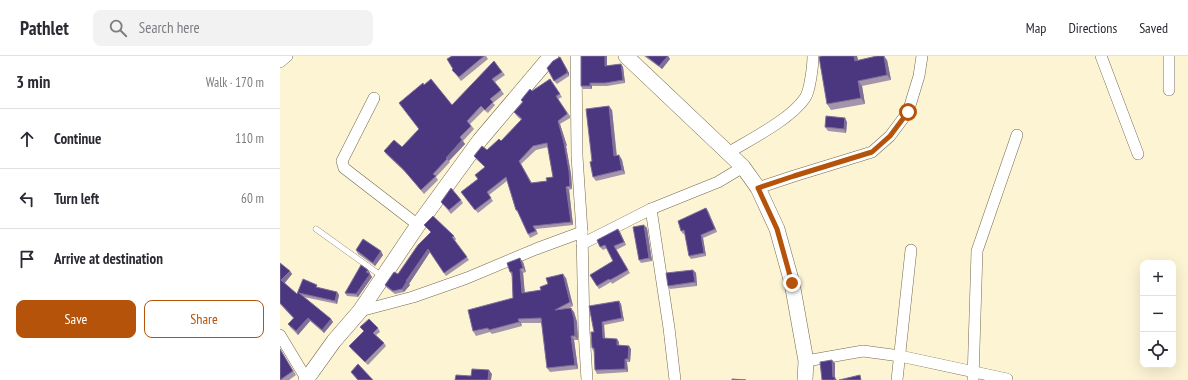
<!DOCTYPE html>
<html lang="en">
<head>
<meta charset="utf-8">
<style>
	body { margin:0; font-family:"PT Sans Narrow",sans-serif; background:#f2f2f3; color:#2b2b33 }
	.controls { position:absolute; right:12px; bottom:12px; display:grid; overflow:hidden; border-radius:8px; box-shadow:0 4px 16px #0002 }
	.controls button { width:36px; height:36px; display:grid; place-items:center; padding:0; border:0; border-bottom:1px solid #e1e1e2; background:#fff; color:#2b2b33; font:20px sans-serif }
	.stop { position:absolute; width:12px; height:12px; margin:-9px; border:3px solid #b45309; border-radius:50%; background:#fff }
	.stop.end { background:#b45309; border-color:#fff; box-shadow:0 1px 4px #0008 }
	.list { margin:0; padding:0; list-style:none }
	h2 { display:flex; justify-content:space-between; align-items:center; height:52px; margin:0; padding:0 16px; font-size:17px }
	h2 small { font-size:13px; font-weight:400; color:#7c7c81 }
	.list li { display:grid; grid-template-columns:26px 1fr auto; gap:12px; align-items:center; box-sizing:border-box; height:60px; padding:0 16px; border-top:1px solid #e1e1e2 }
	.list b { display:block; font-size:15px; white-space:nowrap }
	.list em { font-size:13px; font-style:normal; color:#7c7c81 }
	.actions { display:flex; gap:8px; padding:12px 16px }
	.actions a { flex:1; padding:9px 0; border:1px solid #b45309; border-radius:8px; text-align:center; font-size:14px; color:#b45309 }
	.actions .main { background:#b45309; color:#fff }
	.icon { flex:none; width:22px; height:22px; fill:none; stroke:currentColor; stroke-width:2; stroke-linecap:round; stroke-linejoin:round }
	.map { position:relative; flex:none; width:908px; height:324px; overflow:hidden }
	header { display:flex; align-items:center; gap:24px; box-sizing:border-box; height:56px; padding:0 20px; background:#fff; border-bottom:1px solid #e1e1e2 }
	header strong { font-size:19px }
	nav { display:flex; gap:22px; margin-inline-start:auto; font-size:14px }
	.search { width:280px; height:36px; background:#f2f2f3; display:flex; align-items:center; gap:10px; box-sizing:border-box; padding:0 14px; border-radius:8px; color:#7c7c81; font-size:15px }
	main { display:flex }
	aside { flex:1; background:#fff }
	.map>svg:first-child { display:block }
</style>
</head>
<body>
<header>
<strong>Pathlet</strong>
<div class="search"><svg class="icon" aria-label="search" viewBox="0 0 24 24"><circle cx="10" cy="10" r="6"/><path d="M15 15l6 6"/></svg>Search here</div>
<nav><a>Map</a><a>Directions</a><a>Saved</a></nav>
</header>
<main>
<aside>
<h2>3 min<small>Walk · 170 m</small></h2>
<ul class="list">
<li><svg class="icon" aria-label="ahead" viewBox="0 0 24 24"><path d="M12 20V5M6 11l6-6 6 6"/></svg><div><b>Continue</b></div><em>110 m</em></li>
<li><svg class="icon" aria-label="left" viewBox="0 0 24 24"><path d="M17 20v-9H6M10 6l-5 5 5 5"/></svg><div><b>Turn left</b></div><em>60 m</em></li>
<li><svg class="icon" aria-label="arrive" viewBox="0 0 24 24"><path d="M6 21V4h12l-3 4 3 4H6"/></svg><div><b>Arrive at destination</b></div></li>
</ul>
<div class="actions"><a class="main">Save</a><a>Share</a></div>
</aside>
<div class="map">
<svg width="908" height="324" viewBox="0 0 908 324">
	<rect width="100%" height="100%" fill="#fdf4d4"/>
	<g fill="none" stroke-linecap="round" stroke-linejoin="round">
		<g stroke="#736a4f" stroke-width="6">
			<path id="lane" d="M36 173 103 221"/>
		</g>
		<g stroke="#736a4f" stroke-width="12">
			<g id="street">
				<path d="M296 0 297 100 302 176 304 274 307 324"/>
				<path d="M821 0 858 98"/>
				<path d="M889 0V34"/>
				<path d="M0 6 7 0"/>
				<path d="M94 42 62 105 64 112 138 169"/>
				<path d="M448 97C471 83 511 63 525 42 530 35 533 9 533 0"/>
				<path d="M478 132 514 120 592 96 610 80 628 56 639 20 642 0"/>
				<path d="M371 153 389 272 395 324"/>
				<path d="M302 188 371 153 438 126 463 111"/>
				<path d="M80 255 133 241 187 222 256 193 302 176"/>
				<path d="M0 279 27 324"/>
				<path d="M526 305 583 295 620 300 727 323"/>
				<path d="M617 324 631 194"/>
				<path d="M693 324 697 195 737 79"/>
			</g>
		</g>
		<g stroke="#736a4f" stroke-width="16">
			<g id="secondary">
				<path d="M346 0 463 111 478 132 497 173 512 227 526 305 525 324"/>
				<path d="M26 324 54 285 80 255 138 169 200 84 271 0"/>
			</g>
		</g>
		<use href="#lane" stroke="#fff" stroke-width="5.5"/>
		<use href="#street" stroke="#fff" stroke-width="11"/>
		<use href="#secondary" stroke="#fff" stroke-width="15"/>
	</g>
	<g fill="#a495aa" fill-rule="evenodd">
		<path d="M172 0H206L208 3 181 25 172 14 173 13Z"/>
		<path d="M301 0H327V10L341 8 343 11 345 27 327 30H312V33H303L301 30Z"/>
		<path d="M364 0H388L390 3 382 13Z"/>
		<path d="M542 0H577L578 4H607L611 24 582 30 585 48 551 54 547 48Z"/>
		<path d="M214 5 225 19 215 26 224 38 213 47 215 49 208 57 204 54 190 68 194 73 183 85 185 88 169 105 170 106 156 121 158 124 144 138 126 117 106 98 104 95 122 91 139 73 144 29 172 49Z"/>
		<path d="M282 5 289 17V20L277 28 274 25Z"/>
		<path d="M270 23 282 41 278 43 290 60V62L280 68 287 90H286L291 118 292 133 289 134 293 169 256 173 258 178 250 182 248 178 239 157 236 154 227 125 209 139 213 145 198 157 181 136 198 123 205 111 197 104 194 100 207 94 221 85 241 64 236 59 234 56 243 47 241 44ZM268 91 273 121 267 125 252 127 241 108 256 94Z"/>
		<path d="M332 54 337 100 339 99 342 104 345 118 316 125 313 121 312 105Z"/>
		<path d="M567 66 566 77 548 75 545 71Z"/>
		<path d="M181 144 183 147 171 158 161 146Z"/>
		<path d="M426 152 428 155 437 176 423 182 426 200 411 203 409 200 405 177 403 178 401 175Z"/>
		<path d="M144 169 174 180 176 183 175 185 189 204 166 220 150 196 129 228 130 229 124 236 115 238 107 232 105 229 118 218 151 176Z"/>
		<path d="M367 172 372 205 361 207 359 204Z"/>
		<path d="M340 176 346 189 336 194 350 217 332 228 331 226 319 233 310 219 333 205 327 192 323 194 320 191Z"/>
		<path d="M76 194 103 199 95 210 78 198Z"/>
		<path d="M243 206 246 216 243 217 245 237 261 234 286 222 293 250 289 252 294 256 297 266 298 284H294L298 313 270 316 267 312 262 267H241L242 270 212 278 210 276 196 280 193 275 233 242 232 220 230 216Z"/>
		<path d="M0 207 10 215 12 218 4 227 17 238 39 232 57 236 59 239 57 248 24 241 51 263 53 266 44 277 30 265 18 279 10 271 8 268 13 262 0 248Z"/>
		<path d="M88 214 90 217V218L92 221 78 241 67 240 65 237Z"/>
		<path d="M413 214 416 217 417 230 390 233 388 230Z"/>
		<path d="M339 245 341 248 344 265 324 269 325 282 339 286V289L351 293 350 306H347L348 316 317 318 315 314 314 296 312 292 314 276Z"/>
		<path d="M80 271 98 272 100 276 96 279 104 287 106 290 88 309 72 294 69 290 84 275Z"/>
		<path d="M0 293 16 319 9 324H0Z"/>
	</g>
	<g fill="#806f99">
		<path d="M325 0H327V13L325 10Z"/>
		<path d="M388 0 390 3 382 13 379 10Z"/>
		<path d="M574 0H577L579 10 575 5Z"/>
		<path d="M604 0 607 4 611 24 607 19Z"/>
		<path d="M280 1 289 17V20L287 17Z"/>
		<path d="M341 8 343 11 345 27 343 24Z"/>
		<path d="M578 25 582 30 585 48 581 42Z"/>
		<path d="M310 27 312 30V33L310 30Z"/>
		<path d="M329 50 332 54 337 105 334 100Z"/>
		<path d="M565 62 567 66 566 77 564 73Z"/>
		<path d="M278 65 280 68 287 90 284 87Z"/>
		<path d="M182 84 185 88 169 105 166 102Z"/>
		<path d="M284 87 286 90 291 118 292 133 290 130Z"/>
		<path d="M339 99 342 104 345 118 342 114Z"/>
		<path d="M286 131 289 134 293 169 291 166Z"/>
		<path d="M426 152 428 155 437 176 435 173Z"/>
		<path d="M364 169 367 172 372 205 369 202Z"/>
		<path d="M338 173 340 176 346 189 344 186Z"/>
		<path d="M421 179 423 182 426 200 424 197Z"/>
		<path d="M148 193 150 196 129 228 130 229 124 236 122 233 126 225Z"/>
		<path d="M101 195 103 199 95 210 93 207Z"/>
		<path d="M240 202 243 206 246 216 243 212Z"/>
		<path d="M240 213 243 217 245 242 242 237Z"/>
		<path d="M88 214 90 217V218L92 221 78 241 76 238Z"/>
		<path d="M413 214 416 217 417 230 415 226Z"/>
		<path d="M10 215 12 218 4 228 1 224Z"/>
		<path d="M283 218 286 222 293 250 290 246Z"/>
		<path d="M57 236 59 239 57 248 55 245Z"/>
		<path d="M339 245 341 248 344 265 342 262Z"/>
		<path d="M291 252 294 256 297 266 298 284 295 280Z"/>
		<path d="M28 262 30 265 18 279 16 275Z"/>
		<path d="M51 263 53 266 44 277 42 274Z"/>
		<path d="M238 263 241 267 242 270 239 266Z"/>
		<path d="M322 266 324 269 325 285 323 282Z"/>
		<path d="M291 280 294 284 298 313 295 309Z"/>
		<path d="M337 283 339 286V292L337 289Z"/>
		<path d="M349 290 351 293 350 306 348 303Z"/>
		<path d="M345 303 347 306 348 316 345 313Z"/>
		<path d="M552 304 555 307V322L557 324H555L553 321Z"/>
		<path d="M209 314 212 318 211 324H208Z"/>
	</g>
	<g fill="#4b3680" stroke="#806f99" fill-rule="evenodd">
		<path d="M172 0H204L179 21 172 14 173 13 167 3Z"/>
		<path d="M301 0H325V10L341 8 343 24 325 27H310V30H301Z"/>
		<path d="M366 0H388L379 10Z"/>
		<path d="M542 0H574L575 5 597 0H604L607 19 578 25 581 42 547 48 539 1Z"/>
		<path d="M280 1 287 14V17L274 25 267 12 273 5Z"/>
		<path d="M214 5 222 16 212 23 221 34 210 43 213 46 205 54 201 50 187 65 191 70 180 81 182 84 166 102 167 103 153 118 156 120 141 134 123 113 104 95 114 84 122 91 139 73 119 47 143 27 144 29 151 23 172 49Z"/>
		<path d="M270 23 280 38 276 40 287 57V58L278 65 284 87 289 115 290 130 286 131 291 166 253 170 256 175 248 178 237 154H236L226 121 207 136 211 142 195 154 181 136 198 123 195 119 205 111 194 100 202 90 207 94 219 83 221 85 242 63 234 56 243 46 241 44 250 33 252 35ZM267 87 273 121 266 122 267 125 251 127 239 105 253 90Z"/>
		<path d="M329 50 334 100 339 99 342 114 313 121 310 106 312 105 306 53Z"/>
		<path d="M546 60 565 62 564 73 545 71Z"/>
		<path d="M171 132 181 144 169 154 161 146Z"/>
		<path d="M426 152 435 173 421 179 424 197 409 200 404 174 401 175 398 165Z"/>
		<path d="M153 160 174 180 172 181 187 201 164 217 148 193 126 225H127L122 233 113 235 105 229 114 216 118 218 138 189 151 176 144 169Z"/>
		<path d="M364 169 369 202 359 204 353 171Z"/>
		<path d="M338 173 344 186 334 190 348 214 330 224 329 223 317 230 310 219 333 205 325 189 320 191 317 184Z"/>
		<path d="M83 183 101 195 93 207 76 194Z"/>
		<path d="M240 202 243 212 240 213 242 237 261 234 260 231 268 228 266 222 283 218 290 246 275 254 291 252 294 262 295 280H291L295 309 267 312 261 262 238 263 239 266 209 274 208 272 193 275 188 254 233 242 232 216H230L227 207Z"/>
		<path d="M0 207 10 215 1 224 17 238 23 223 37 229 36 231 57 236 55 245 19 237 51 263 42 274 28 262 16 275 8 268 14 262 0 247Z"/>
		<path d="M81 209 88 214 86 216 90 218 76 238 65 237Z"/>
		<path d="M413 214 415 226 388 230 386 217Z"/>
		<path d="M339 245 342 262 322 266 323 282 337 283V289L349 290 348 303H345V313L315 314 314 292H312L311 276H314L309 250Z"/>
		<path d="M89 263 98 272 93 277 104 287 85 306 69 290 84 275 80 271Z"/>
		<path d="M0 293 13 315 0 324Z"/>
		<path d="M552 304 553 321H555V324H542L540 306Z"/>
		<path d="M78 308 93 324H78L71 316Z"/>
		<path d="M192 313 209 314 208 324H175L176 319 191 320Z"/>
		<path d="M580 319 581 324H559Z"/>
		<path d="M452 323 466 324H452Z"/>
	</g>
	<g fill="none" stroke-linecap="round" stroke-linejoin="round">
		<path stroke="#b45309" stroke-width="5" d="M512 227 497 173 478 132 514 120 592 96 610 80 628 56"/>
	</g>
</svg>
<div class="controls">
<button>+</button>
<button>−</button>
<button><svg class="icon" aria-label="locate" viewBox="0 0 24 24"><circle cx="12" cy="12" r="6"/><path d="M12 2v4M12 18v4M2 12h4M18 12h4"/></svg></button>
</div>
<div class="stop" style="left:628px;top:56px"></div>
<div class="stop end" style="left:512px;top:227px"></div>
</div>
</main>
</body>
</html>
